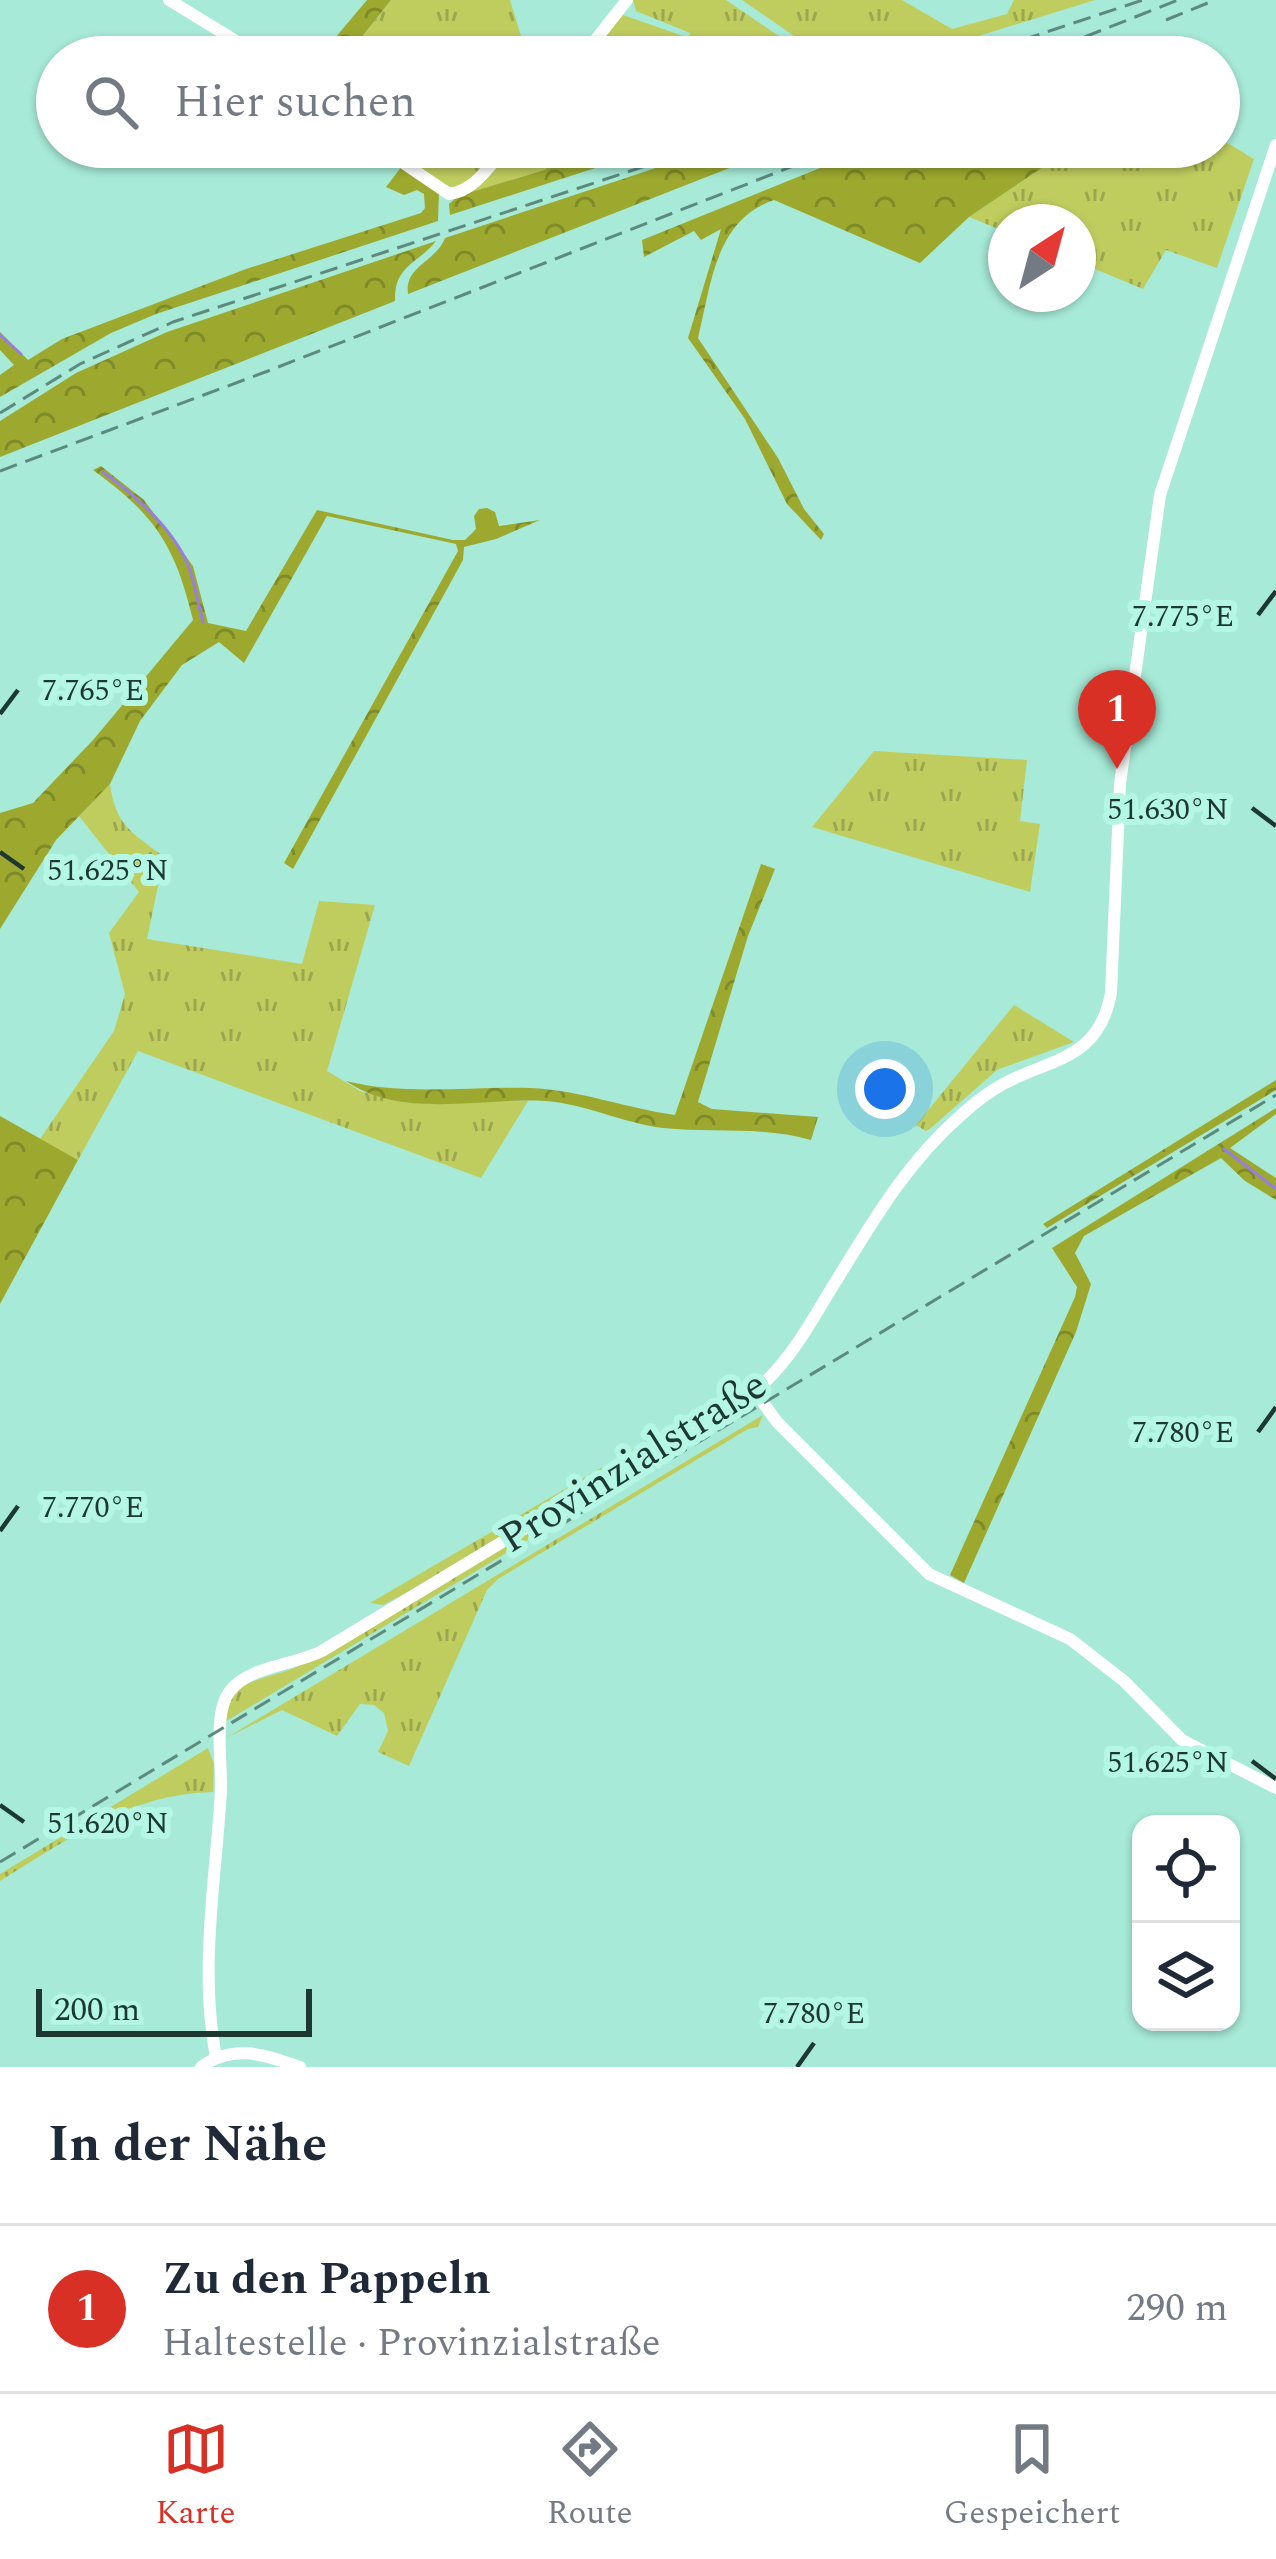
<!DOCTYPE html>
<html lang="de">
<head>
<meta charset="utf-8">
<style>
	body { margin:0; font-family:Spectral,serif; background:#f6f6f7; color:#1f2937 }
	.controls { position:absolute; right:36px; bottom:36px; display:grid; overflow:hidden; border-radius:24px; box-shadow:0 3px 9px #0004 }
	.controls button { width:108px; height:108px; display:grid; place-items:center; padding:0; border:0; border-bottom:3px solid #e0e1e3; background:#fff; color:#1f2937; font:60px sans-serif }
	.compass { position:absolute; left:988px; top:204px; width:108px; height:108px; border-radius:50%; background:#fff; box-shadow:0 3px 9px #0004; rotate:36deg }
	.scale { position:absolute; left:36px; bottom:30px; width:276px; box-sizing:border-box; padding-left:12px; border:6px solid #1d3831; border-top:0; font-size:33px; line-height:42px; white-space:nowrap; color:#1d3831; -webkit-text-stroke:9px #b4f7e4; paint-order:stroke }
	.you { position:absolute; left:885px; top:1089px; width:42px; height:42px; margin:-30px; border:9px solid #fff; border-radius:50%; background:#1a73e8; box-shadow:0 0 0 18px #1a73e833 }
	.badge { display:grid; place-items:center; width:78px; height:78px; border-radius:50%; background:#d93025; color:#fff; font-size:39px; font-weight:700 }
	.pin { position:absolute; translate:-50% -99px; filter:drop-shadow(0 3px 6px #0008) }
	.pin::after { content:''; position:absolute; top:63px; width:42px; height:36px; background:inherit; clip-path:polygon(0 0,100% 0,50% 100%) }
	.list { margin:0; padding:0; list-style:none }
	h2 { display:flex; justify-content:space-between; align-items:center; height:156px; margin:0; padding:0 48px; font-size:51px }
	h2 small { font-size:39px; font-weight:400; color:#747a83 }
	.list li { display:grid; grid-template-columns:78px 1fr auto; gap:36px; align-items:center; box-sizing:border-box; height:168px; padding:0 48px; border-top:3px solid #e0e1e3 }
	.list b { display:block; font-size:45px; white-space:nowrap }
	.list p { margin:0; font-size:39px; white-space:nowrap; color:#747a83 }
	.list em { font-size:39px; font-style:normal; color:#747a83 }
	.icon { flex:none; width:66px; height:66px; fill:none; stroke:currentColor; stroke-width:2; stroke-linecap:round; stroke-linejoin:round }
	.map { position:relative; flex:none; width:1276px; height:2067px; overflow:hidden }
	.search { position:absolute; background:#fff; box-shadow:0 3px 9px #0004; left:36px; right:36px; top:36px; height:132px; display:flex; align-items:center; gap:30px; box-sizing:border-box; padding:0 42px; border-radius:66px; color:#747a83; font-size:45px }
	.sheet { height:324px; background:#fff }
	nav { display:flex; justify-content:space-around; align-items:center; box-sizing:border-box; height:168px; border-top:3px solid #e0e1e3; background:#fff; font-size:33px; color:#747a83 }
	nav a { display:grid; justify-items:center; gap:6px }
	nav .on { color:#d93025 }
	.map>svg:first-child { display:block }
</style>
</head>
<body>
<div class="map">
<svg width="1276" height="2067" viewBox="0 0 1276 2067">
	<defs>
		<pattern id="grass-tufts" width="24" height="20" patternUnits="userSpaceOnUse" patternTransform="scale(3)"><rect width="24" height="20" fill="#bfcd5e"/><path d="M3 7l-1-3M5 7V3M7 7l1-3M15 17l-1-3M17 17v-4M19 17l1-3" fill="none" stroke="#9ba74e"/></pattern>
		<pattern id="forest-crowns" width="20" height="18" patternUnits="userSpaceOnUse" patternTransform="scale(3)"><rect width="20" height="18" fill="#9ca92e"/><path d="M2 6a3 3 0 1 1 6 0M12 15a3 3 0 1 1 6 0" fill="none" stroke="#7f8b28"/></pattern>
	</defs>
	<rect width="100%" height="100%" fill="#a7ead7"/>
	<g fill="url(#grass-tufts)">
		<path d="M391 0H510L525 49 534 55 346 57Z"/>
		<path d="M633 0H726L789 43 794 36 742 0H902L952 29 1007 14 1014 0H1095L911 57H585L623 15 689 38 690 33 636 11Z"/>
		<path d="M1219 138 1254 159 1217 268 1166 250 1143 289 1078 262V222H1006V232L969 217 1073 147H1219Z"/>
		<path d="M386 147H500L471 180 456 188 441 184Z"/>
		<path d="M510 147H620L469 193Z"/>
		<path d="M874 751 1027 760 1020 821 1040 824 1030 892 812 827Z"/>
		<path d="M110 784C116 827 132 832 164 857L147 939 302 964 319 901 375 905 327 1071 362 1092 411 1103 528 1101 481 1178 138 1051 78 1160 40 1139 114 1031 125 994 109 933 139 892 79 816Z"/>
		<path d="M1014 1005 1074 1042 997 1070 931 1128 926 1131 916 1125Z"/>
		<path d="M735 1383 736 1395 404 1594 383 1605 370 1603 734 1390Z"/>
		<path d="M745 1399 756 1403 223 1723C226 1679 262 1681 294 1668 306 1663 317 1656 329 1650Z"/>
		<path d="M763 1415 758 1427 748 1429 498 1579 487 1590 409 1766 378 1752 388 1731 384 1713 374 1705 360 1704 337 1736 282 1710 226 1738Z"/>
		<path d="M208 1748 214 1764 213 1792C132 1793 66 1840 0 1881V1874Z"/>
	</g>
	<g fill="url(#forest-crowns)">
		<path d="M367 0H391L346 57H319Z"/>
		<path d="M620 147H660L450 215 449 204 458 196Z"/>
		<path d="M719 147H783L408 294C404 266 436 262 445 238Z"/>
		<path d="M872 147H1073L969 217 920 263 774 200C715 220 711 285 698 338L778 458 804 509 824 534 821 540 787 504 745 419 688 338 721 229 701 240 694 231 644 257 642 240Z"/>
		<path d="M402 166 439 192 438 221 156 314 111 333 0 397V375L14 365 0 350V332L28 360 62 339 246 269 421 213 425 208 424 194 417 190 404 195 386 187Z"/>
		<path d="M436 241C418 264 394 265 395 301L0 457V421L76 373 167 332Z"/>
		<path d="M101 466 144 500 193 566 208 623 246 631 317 510 453 540H465L476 529 474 516 479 509 487 508 495 512 499 526 540 520 496 539 464 547 463 560 293 869 284 863 458 551 456 544 327 516 244 663 219 642 182 665 140 721 110 784 56 840 0 929V813L33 803 94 739 193 620C175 545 155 515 93 470Z"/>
		<path d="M761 864 775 869 748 936 698 1102 712 1109 818 1117 811 1140C764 1126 712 1133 663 1128 623 1123 585 1104 546 1101 481 1097 402 1120 346 1081 407 1096 467 1086 530 1088 580 1090 625 1108 675 1115Z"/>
		<path d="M1276 1080V1090L1047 1228 1043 1224Z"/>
		<path d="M1276 1108V1114L1230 1148 1276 1178V1200L1245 1181 1221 1158 1084 1236 1075 1253 1091 1284 1076 1332 964 1583 950 1575 1075 1297 1077 1287 1052 1248Z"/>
		<path d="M0 1116 78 1160 0 1304Z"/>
	</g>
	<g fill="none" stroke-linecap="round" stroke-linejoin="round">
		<g stroke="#997ddf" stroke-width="3">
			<path d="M0 335 21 354"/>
			<path d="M103 472C136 496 172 527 188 565 195 583 198 604 203 622"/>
			<path d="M1224 1149 1276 1189"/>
		</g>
		<g stroke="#fff" stroke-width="12">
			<path d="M169 0 262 57"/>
			<path d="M582 57 627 0"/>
			<path d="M380 147 449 194C475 191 490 165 506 147"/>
			<path d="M754 1390 777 1422 929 1574 1070 1639 1124 1681 1182 1740 1276 1788"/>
			<path d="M216 2057C199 1968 216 1879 221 1790 222 1762 213 1712 230 1691 249 1666 295 1665 322 1651L763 1384C790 1359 809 1326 828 1294 868 1230 902 1167 960 1116 973 1104 988 1092 1005 1083 1053 1058 1099 1059 1111 993L1120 784 1160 495 1276 145"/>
			<path d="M201 2067C234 2043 265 2055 300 2067"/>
		</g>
		<g stroke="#5d8a7d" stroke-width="3" stroke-dasharray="18 9" stroke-linecap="butt">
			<path d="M1166 20 1215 0"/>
			<path d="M971 57 1143 0"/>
			<path d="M1034 57 1178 0"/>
			<path d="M0 413 80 364 173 322 703 147"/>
			<path d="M0 471 268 371 842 147"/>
			<path d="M0 1862 1276 1095"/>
		</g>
	</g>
	<path fill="none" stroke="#1d3831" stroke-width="4.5" d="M1258 615 1276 591M0 714 18 690M1252 808 1276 826M0 852 24 869M1258 1432 1276 1407M0 1531 18 1506M1252 1761 1276 1779M0 1805 24 1822M797 2067 814 2043"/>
	<g text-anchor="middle" stroke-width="12" stroke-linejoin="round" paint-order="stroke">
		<g font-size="42" fill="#1d3831" stroke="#b4f7e4">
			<text transform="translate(632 1460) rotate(-32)" y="15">Provinzialstraße</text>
		</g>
	</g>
	<g font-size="30" text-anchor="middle" fill="#1d3831" stroke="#b4f7e4" stroke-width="12" stroke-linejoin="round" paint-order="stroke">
		<text x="1183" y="626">7.775°E</text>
		<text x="93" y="700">7.765°E</text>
		<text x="1168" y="819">51.630°N</text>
		<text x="108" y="880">51.625°N</text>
		<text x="1183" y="1442">7.780°E</text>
		<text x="93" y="1517">7.770°E</text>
		<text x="1168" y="1772">51.625°N</text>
		<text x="108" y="1833">51.620°N</text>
		<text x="814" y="2023">7.780°E</text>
	</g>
</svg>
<div class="controls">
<button><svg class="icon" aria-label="locate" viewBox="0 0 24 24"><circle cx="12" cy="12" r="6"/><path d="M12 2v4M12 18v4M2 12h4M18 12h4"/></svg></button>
<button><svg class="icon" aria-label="layers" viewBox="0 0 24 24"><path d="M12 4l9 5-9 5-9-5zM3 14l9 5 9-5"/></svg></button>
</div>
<svg class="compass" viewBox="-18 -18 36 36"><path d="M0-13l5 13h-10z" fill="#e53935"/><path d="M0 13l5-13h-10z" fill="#747a83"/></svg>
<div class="scale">200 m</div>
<div class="you"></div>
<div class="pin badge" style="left:1117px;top:769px">1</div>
<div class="search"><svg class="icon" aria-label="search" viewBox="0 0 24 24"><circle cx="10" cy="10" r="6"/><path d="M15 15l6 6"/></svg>Hier suchen</div>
</div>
<section class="sheet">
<h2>In der Nähe<small></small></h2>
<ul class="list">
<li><span class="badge">1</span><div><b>Zu den Pappeln</b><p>Haltestelle · Provinzialstraße</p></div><em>290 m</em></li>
</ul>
</section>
<nav>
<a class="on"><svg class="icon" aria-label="map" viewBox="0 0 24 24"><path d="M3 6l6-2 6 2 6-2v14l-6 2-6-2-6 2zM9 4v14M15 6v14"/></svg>Karte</a>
<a><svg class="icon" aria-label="directions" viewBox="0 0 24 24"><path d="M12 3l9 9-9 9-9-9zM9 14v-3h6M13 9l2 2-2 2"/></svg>Route</a>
<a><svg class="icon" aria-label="saved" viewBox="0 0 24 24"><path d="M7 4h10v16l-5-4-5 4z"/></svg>Gespeichert</a>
</nav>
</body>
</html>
